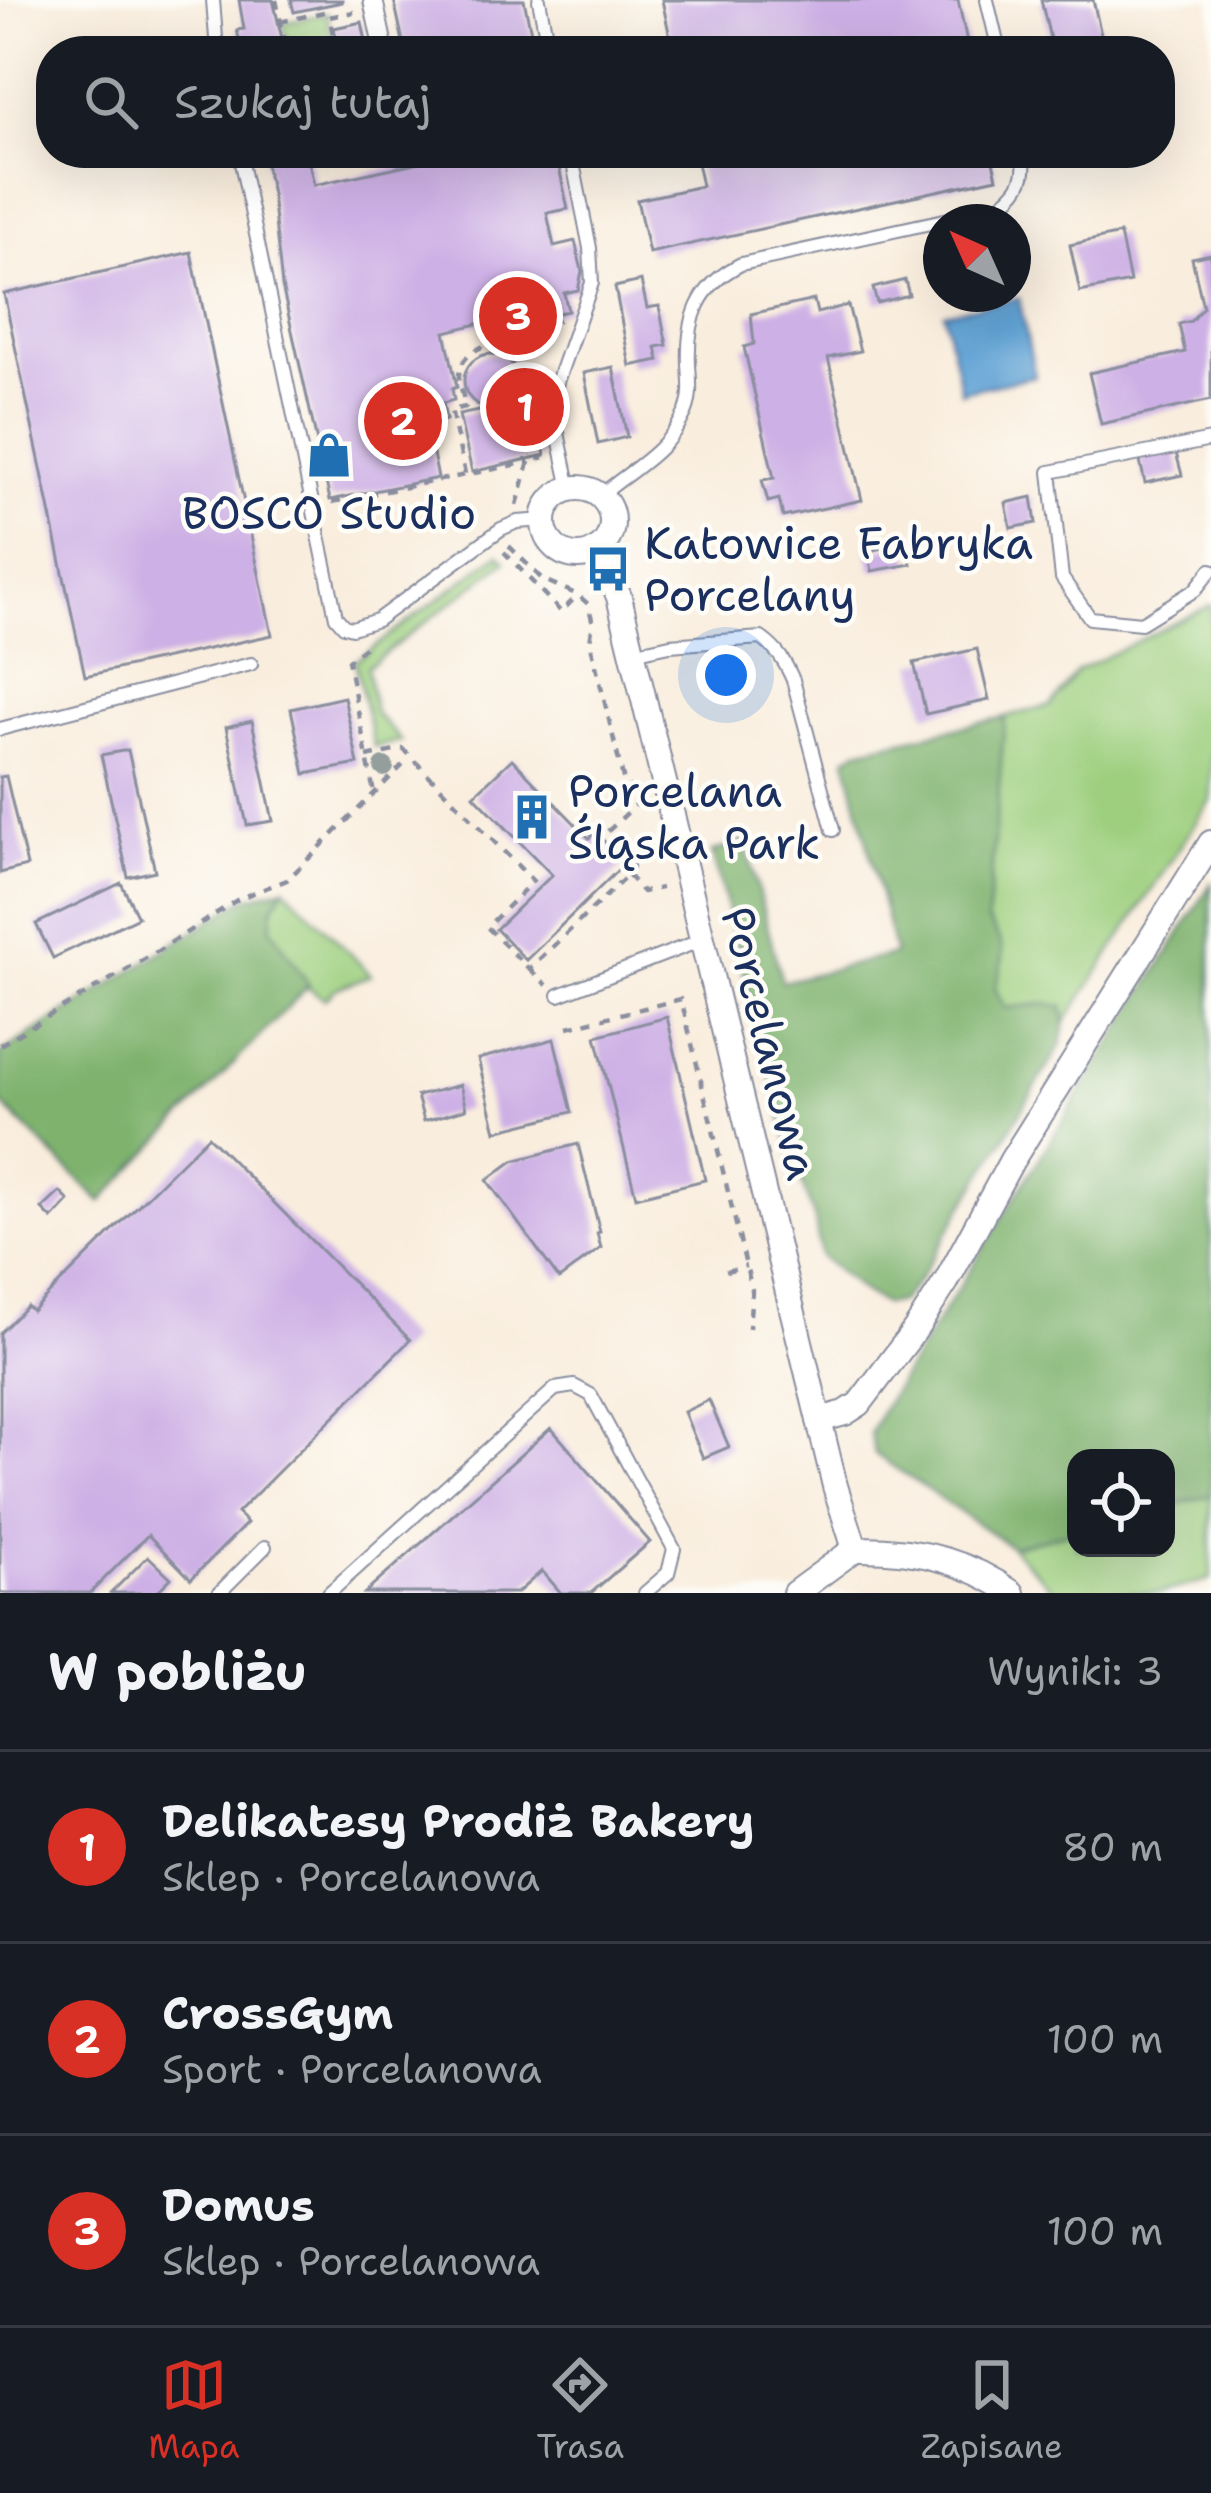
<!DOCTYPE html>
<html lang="pl">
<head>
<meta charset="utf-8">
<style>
	body { margin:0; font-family:"Shantell Sans",sans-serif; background:#20242c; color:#f1f3f6 }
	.controls { position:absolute; right:36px; bottom:36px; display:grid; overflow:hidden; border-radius:24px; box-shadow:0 12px 48px #0002 }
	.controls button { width:108px; height:108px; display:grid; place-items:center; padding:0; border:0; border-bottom:3px solid #363941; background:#171b24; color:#f1f3f6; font:60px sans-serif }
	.compass { position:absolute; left:923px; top:204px; width:108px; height:108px; border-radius:50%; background:#171b24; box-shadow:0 12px 48px #0002; rotate:315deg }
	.you { position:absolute; left:726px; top:675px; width:42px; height:42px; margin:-30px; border:9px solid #fff; border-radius:50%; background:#1a73e8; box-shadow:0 0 0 18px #1a73e833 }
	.badge { display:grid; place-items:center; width:78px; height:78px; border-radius:50%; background:#d93025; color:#fff; font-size:39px; font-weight:700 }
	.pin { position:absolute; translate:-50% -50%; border:6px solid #fff; box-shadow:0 3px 12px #0006 }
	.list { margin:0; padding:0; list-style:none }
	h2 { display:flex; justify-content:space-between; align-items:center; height:156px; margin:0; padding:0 48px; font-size:51px }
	h2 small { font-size:39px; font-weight:400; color:#9ea1a6 }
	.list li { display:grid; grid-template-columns:78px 1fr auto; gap:36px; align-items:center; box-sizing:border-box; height:192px; padding:0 48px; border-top:3px solid #363941 }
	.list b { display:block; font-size:45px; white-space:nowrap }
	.list p { margin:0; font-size:39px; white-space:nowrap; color:#9ea1a6 }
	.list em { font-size:39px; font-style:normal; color:#9ea1a6 }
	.icon { flex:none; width:66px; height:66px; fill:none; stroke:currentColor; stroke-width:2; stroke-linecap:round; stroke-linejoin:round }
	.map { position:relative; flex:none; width:1211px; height:1593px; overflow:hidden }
	.search { position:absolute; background:#171b24; box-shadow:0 12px 48px #0002; left:36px; right:36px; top:36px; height:132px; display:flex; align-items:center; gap:30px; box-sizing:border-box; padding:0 42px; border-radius:48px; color:#9ea1a6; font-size:45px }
	.sheet { height:732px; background:#171b24 }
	nav { display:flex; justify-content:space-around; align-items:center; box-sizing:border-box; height:168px; border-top:3px solid #363941; background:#171b24; font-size:33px; color:#9ea1a6 }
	nav a { display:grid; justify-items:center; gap:6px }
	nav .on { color:#d93025 }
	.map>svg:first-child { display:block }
</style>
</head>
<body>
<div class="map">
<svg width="1211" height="1593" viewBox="0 0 1211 1593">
	<rect width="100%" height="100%" fill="#fdfcf7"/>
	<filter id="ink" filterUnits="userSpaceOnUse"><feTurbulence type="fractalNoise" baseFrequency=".00833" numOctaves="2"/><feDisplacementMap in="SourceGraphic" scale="24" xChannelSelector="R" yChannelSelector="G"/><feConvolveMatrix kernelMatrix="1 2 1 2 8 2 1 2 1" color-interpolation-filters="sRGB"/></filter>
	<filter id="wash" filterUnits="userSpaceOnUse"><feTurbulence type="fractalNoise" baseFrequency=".004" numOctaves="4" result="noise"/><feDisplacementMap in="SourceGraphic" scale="48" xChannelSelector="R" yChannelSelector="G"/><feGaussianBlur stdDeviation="2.7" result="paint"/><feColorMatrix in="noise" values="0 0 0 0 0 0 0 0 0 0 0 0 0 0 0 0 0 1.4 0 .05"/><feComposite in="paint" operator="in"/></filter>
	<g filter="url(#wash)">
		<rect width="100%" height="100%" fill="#f9eddd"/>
		<g fill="#9dcf7e" stroke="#5c7f6e" stroke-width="3">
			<path d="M327 13 335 51H289L283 23Z"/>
			<path d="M499 554 506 561 367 667 375 713 401 741 374 747 355 661Z"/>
			<path d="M1211 605V799L1065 1023 1063 1006 1005 1008 995 989 1003 959 987 921 1005 717 1050 706 1077 671Z"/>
			<path d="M285 887 371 975 335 989 325 999 307 987 309 985 270 928 273 907Z"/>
			<path d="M1211 1495V1579L1160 1593H1057L1011 1547 1076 1530V1548H1166V1507Z"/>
		</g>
		<g fill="#7eb26d" stroke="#4c7066" stroke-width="3">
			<path d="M1005 717 987 921C1009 950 1004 956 995 989L1005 1008 1045 1004 1063 1006 1065 1023 1061 1045 918 1281 900 1302 885 1305 863 1292 820 1256 815 1220 792 1156 712 852 745 841 782 982 895 954 846 758 858 750Z"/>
			<path d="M1211 884V1495L1166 1507V1458H1076V1530L1011 1547 875 1454 870 1433 882 1410Z"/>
			<path d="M285 887 273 907 271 928 309 985 101 1202 0 1102V1054L246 898Z"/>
		</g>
		<path fill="#61a2d4" stroke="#3e6899" stroke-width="3" d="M1019 298 1035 376 961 392 944 313Z"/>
		<g id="blocks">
			<g fill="#cdb0e5">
				<path d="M239 0H273L285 51H242L237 30 244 29Z"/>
				<path d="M291 0H342V2L294 12Z"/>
				<path d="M394 0H524L535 51H405Z"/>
				<path d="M662 0H958L969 51H673Z"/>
				<path d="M1041 0H1093L1102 39 1087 43 1089 51H1053Z"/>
				<path d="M362 22 368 51H339L334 28Z"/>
				<path d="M263 153H307L314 185 462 153H556L568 209 547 213 554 246 575 241 582 271 578 290 564 293 568 311 503 324 504 327 491 330 489 321 445 332 457 387 452 389 454 400 443 403 446 420 427 425 438 478 330 500 282 286 272 194Z"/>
				<path d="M695 153H991L997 178 649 253 637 200 702 186Z"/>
				<path d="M1120 234 1130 282 1080 292 1070 245Z"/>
				<path d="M191 252 272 635 85 676 4 294Z"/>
				<path d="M1211 254V400L1101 424 1089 373 1185 352 1179 324 1191 321 1203 307 1192 258Z"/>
				<path d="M905 280 909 295 877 303 873 288Z"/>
				<path d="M641 281 647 308 659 306 667 345 656 347 659 360 630 366 615 287Z"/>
				<path d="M814 300 817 313 848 305 860 351 828 358 862 500 783 517 779 499 768 502 762 480 774 478 744 347 754 344 751 314Z"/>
				<circle cx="491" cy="381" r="27"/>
				<path d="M613 367 627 437 598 444 584 373Z"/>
				<path d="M533 400 545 455 472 472 459 415Z"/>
				<path d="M1175 449 1182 475 1145 483 1139 457Z"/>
				<path d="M1032 497 1036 523 1011 528 1006 503Z"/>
				<path d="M907 544 911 564 872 571 868 551Z"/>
				<path d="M977 649 989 700 926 714 914 663Z"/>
				<path d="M344 697 358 764 305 774 291 709Z"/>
				<path d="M252 721 273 821 247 825 226 727Z"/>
				<path d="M128 750 155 871 128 877 101 755Z"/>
				<path d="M512 759 589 838 596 833 625 863 526 960 496 929 552 875 474 795Z"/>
				<path d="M6 776 27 866 0 873V777Z"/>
				<path d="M121 883 138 917 53 958 36 924Z"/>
				<path d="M667 1017 705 1180 636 1197 596 1036Z"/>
				<path d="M554 1039 572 1112 496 1131 478 1059Z"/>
				<path d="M460 1085 466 1109 424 1121 417 1096Z"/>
				<path d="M208 1136 410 1340 237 1513 247 1523 191 1579 148 1535 90 1593H0V1333L27 1306 32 1311Z"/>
				<path d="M578 1144 600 1232 597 1233 601 1248 559 1279 487 1180 513 1161Z"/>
				<path d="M60 1192 69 1201 52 1219 42 1209Z"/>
				<path d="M709 1400 729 1447 703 1458 684 1412Z"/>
				<path d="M551 1428 650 1542 591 1593H561L542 1571 517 1593H365Z"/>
				<path d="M148 1556 171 1578 156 1593H111Z"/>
			</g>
		</g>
	</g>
	<g filter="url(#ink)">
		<use href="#blocks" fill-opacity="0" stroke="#8a8e9e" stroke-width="3"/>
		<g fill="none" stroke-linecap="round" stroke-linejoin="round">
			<g stroke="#8a8e9e" stroke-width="16">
				<g id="service">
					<path d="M213 0 217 51"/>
					<path d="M539 0 549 51"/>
					<path d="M987 0 999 51"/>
					<path d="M239 153 336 617 344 626 352 628 377 620 501 529 517 522 545 520"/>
					<path d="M1211 440 1050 472 1062 578 1090 618 1141 623 1195 590 1211 570"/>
					<path d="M570 489 552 405 557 382 592 283 590 248 571 153"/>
					<path d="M600 496C632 469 668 452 686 411 692 396 690 381 689 365 687 319 697 286 741 264L995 209C1016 194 1029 180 1023 153"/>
					<path d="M633 653 670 645 761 638C778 650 785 662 793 680L833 830"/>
					<path d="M0 729 251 664"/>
					<path d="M559 995 702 940"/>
					<path d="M219 1593 265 1547"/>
					<path d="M329 1593 555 1389 574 1386 591 1395 674 1549 668 1573 645 1593"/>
				</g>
			</g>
			<g stroke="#8a8e9e" stroke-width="22">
				<path id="pedestrian" d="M373 0 384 51"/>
			</g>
			<g stroke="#8a8e9e" stroke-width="28">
				<g id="minor">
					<circle cx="578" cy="522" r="34"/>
					<path d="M596 550 608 569 619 597 835 1486 855 1549"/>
					<path d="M819 1420 845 1413 859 1404 915 1330 946 1282 1012 1160 1211 843"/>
					<path d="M855 1549C911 1548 966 1559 1012 1593"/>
					<path d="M795 1593 855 1549"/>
				</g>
			</g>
			<g stroke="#8a8e9e" stroke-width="4.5" stroke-dasharray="9 9" stroke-linecap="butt">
				<path d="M276 0 287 51"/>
				<path d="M280 22 328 11 329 16"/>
				<path d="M337 51 329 17 354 12"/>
				<path d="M343 153 354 158 376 153"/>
				<path d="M465 474 451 410 466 407C464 397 459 386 459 377 459 340 524 336 551 329L554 321 559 320"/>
				<path d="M332 502 529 462"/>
				<path d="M517 505 529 462 544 457"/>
				<path d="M509 546 542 579 578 595 588 604 593 623 590 641 624 782 642 797"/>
				<path d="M504 552 561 612 578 595"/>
				<path d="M365 647 348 660 374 793"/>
				<path d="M367 757 403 749 533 881 487 927 529 969 628 875 633 867 632 859 606 833 643 798"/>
				<path d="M628 875 643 892 661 888"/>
				<path d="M529 969 547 985"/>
				<path d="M568 1027 681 999 752 1290 749 1328"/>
				<path d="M0 1045 158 951 240 898 287 880 409 759"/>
				<path d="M726 1271 746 1266"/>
			</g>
			<use href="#service" stroke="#fff" stroke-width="12"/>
			<use href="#pedestrian" stroke="#fff" stroke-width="18"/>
			<use href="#minor" stroke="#fff" stroke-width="24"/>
		</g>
		<circle fill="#949f9d" cx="384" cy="767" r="10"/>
	</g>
	<defs>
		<g id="shop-bare" transform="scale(3.6)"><path d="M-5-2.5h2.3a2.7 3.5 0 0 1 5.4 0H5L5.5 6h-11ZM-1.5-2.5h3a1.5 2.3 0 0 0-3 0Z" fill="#1f6fb2" stroke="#fdfcf7" stroke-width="2.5" paint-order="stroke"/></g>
		<g id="bus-bare" transform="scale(3.6)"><path d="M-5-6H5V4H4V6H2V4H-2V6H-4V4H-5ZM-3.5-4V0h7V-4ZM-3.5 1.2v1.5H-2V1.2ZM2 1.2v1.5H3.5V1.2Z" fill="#1f6fb2" stroke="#fdfcf7" stroke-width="2.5" paint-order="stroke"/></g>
		<g id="building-bare" transform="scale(3.6)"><path d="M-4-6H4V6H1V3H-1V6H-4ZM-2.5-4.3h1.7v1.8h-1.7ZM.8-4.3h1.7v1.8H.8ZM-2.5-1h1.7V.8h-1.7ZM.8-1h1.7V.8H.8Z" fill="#1f6fb2" stroke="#fdfcf7" stroke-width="2.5" paint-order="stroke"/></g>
	</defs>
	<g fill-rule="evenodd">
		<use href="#shop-bare" x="329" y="455"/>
		<use href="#bus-bare" x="608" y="569"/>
		<use href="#building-bare" x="532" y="817"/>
	</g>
	<g text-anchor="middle" stroke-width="9" stroke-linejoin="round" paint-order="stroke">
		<g font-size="45" fill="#1b2f5e" stroke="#fdfcf7" text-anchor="start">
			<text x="329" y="529" text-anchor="middle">BOSCO Studio</text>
			<text x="644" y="559">Katowice Fabryka<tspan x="644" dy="52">Porcelany</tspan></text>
			<text x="568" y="807">Porcelana<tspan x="568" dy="52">Śląska Park</tspan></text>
		</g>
		<g font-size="45" fill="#1b2f5e" stroke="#fdfcf7">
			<text transform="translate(770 1043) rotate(76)" y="16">Porcelanowa</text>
		</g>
	</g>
</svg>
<div class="controls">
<button><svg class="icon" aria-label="locate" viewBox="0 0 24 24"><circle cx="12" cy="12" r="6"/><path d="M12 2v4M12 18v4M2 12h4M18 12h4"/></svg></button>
</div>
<svg class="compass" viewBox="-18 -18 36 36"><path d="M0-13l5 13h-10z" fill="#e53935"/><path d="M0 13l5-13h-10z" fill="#9ea1a6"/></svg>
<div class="you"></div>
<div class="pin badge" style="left:525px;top:407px">1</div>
<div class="pin badge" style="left:403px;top:421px">2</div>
<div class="pin badge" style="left:518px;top:316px">3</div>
<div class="search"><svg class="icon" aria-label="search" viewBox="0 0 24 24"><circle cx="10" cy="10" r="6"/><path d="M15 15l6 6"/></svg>Szukaj tutaj</div>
</div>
<section class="sheet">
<h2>W pobliżu<small>Wyniki: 3</small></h2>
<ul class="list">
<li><span class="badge">1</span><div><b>Delikatesy Prodiż Bakery</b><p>Sklep · Porcelanowa</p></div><em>80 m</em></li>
<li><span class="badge">2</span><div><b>CrossGym</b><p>Sport · Porcelanowa</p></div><em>100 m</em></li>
<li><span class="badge">3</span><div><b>Domus</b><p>Sklep · Porcelanowa</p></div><em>100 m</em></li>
</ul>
</section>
<nav>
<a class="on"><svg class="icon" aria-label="map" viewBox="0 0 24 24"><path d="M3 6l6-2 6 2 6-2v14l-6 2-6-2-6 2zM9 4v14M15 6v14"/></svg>Mapa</a>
<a><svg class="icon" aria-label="directions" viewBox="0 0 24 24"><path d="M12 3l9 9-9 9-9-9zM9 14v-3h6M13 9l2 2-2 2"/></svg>Trasa</a>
<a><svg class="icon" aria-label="saved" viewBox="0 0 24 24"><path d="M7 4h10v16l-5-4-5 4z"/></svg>Zapisane</a>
</nav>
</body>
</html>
